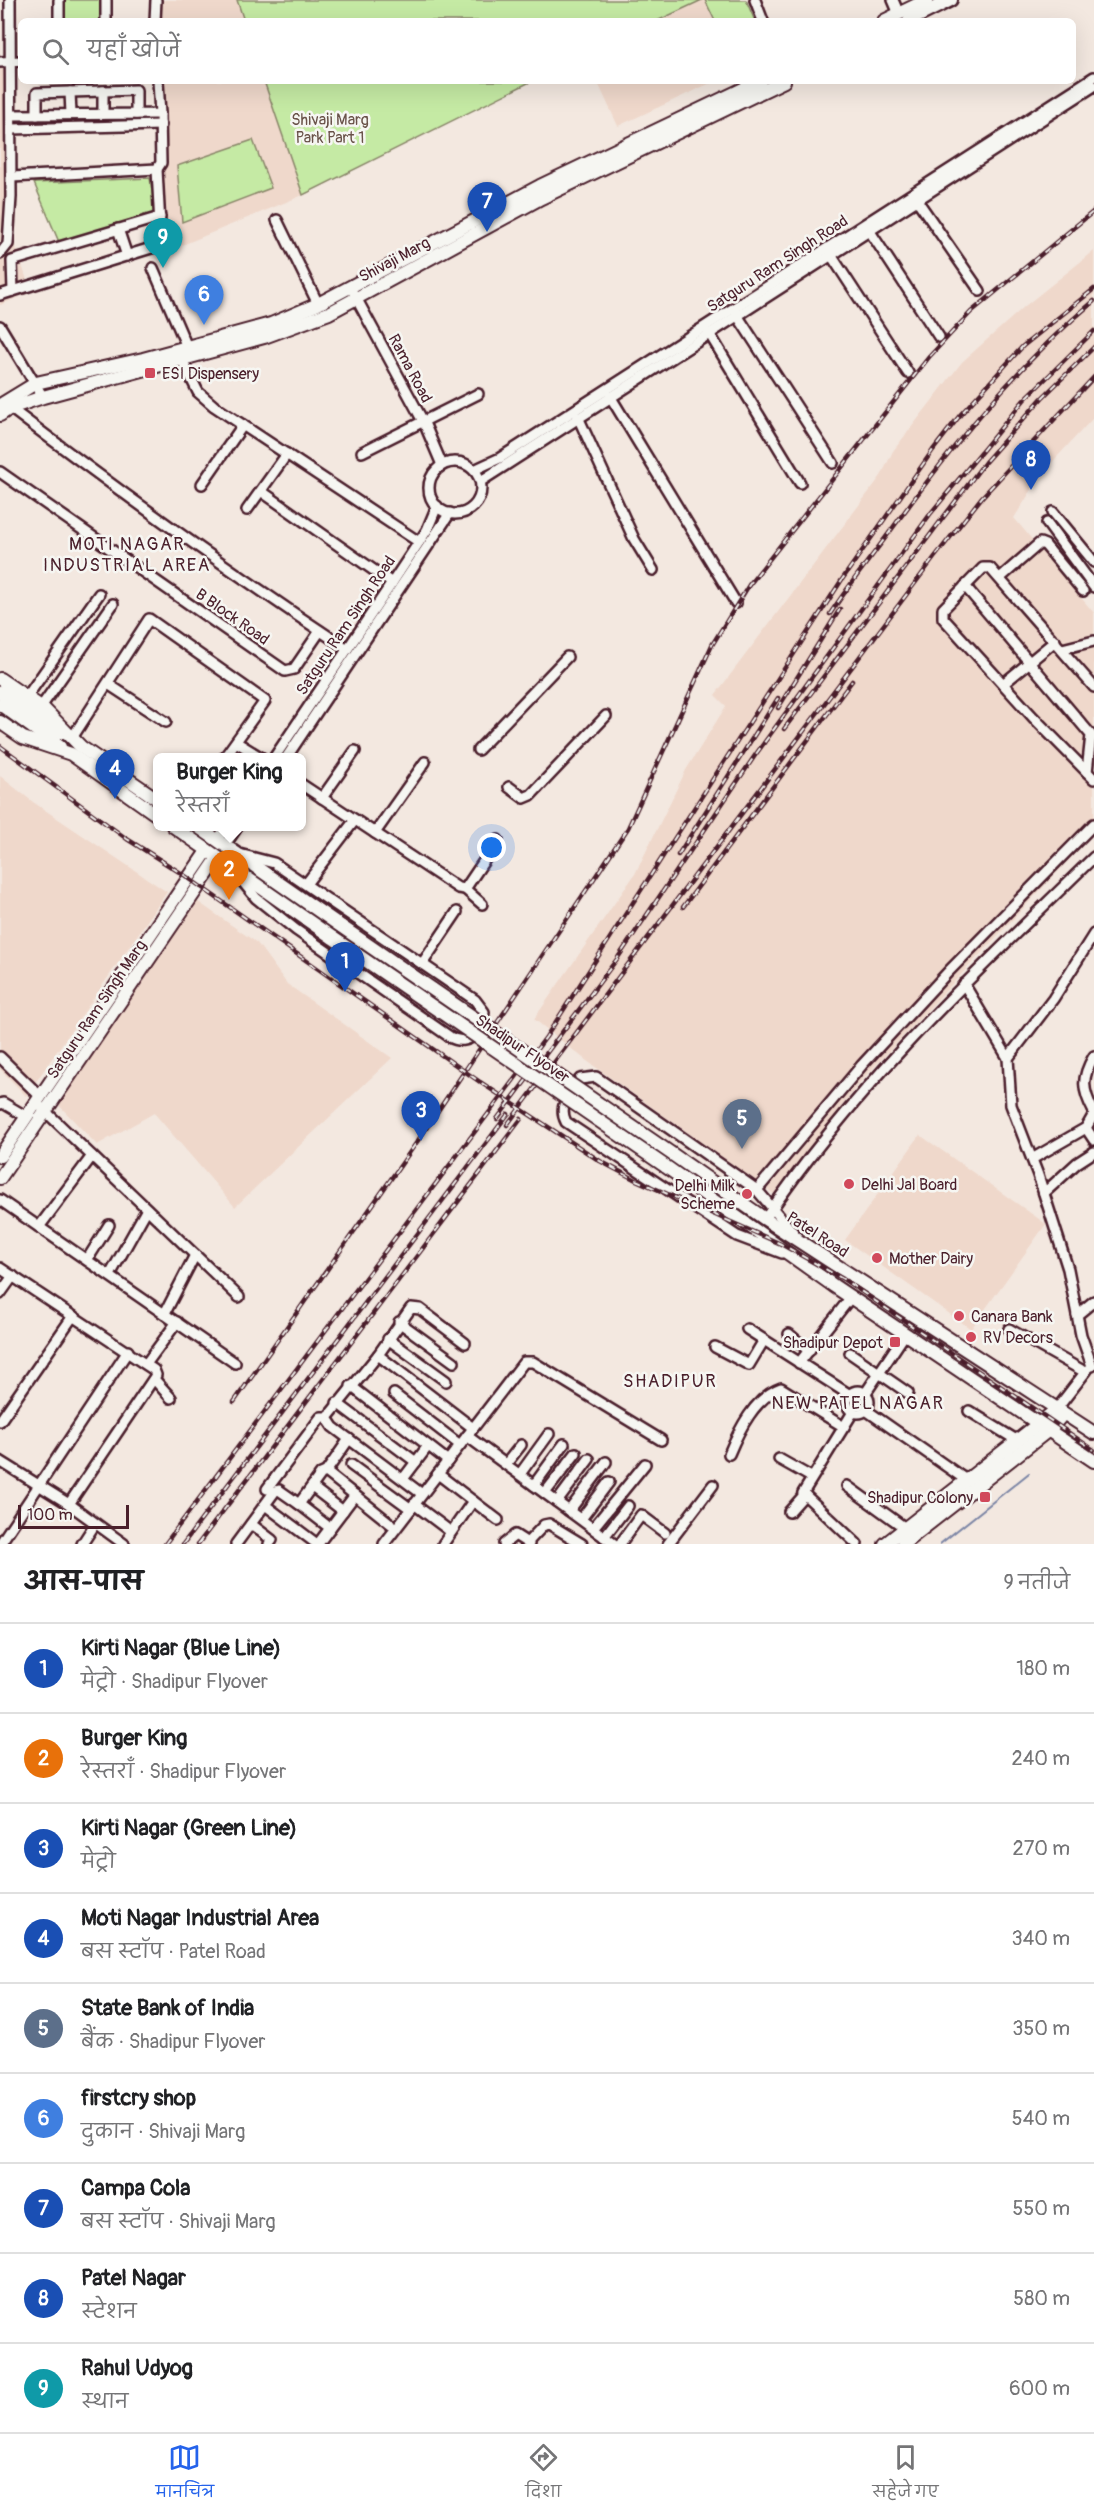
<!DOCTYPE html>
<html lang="hi">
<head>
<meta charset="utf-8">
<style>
	body { margin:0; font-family:Pangolin,"Playpen Sans Deva",sans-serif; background:#f2f2f2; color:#202124 }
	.scale { position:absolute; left:18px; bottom:15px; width:111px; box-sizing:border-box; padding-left:6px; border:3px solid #4a1f2b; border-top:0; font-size:16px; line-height:21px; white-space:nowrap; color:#4a1f2b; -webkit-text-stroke:4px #f6f6f2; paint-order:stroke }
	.you { position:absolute; left:492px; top:848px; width:21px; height:21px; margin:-15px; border:4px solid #fff; border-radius:50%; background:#1a73e8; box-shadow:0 0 0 9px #1a73e833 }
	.badge { display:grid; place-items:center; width:39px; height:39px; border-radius:50%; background:#2563eb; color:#fff; font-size:20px; font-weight:700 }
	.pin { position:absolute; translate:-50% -50px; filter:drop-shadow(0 2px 3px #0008) }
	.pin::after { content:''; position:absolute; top:32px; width:21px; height:18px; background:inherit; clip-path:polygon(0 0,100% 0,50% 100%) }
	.popup { position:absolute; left:153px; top:753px; width:153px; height:78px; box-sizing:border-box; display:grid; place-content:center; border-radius:9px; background:#fff; filter:drop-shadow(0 2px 4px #0005); font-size:20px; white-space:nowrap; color:#757577 }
	.popup b { font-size:22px; color:#202124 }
	.popup::after { content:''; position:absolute; left:50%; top:100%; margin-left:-12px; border:12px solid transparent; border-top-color:#fff }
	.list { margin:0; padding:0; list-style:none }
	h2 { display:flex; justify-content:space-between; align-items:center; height:78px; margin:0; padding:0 24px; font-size:26px }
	h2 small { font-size:20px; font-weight:400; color:#757577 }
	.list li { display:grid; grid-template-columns:39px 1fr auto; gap:18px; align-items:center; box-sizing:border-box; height:90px; padding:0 24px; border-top:2px solid #e0e0e0 }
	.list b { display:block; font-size:22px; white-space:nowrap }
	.list p { margin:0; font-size:20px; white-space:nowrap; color:#757577 }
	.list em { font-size:20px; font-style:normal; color:#757577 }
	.icon { flex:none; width:33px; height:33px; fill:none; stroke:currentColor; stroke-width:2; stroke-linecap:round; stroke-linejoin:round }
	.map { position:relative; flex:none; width:1094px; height:1544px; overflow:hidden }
	.search { position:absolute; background:#fff; box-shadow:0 6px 24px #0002; left:18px; right:18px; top:18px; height:66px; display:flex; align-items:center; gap:15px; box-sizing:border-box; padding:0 21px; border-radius:9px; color:#757577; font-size:22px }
	.sheet { height:888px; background:#fff }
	nav { display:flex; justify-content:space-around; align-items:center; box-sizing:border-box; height:84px; border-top:2px solid #e0e0e0; background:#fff; font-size:16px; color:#757577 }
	nav a { display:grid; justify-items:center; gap:3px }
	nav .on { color:#2563eb }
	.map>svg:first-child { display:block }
</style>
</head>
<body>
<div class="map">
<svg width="1094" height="1544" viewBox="0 0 1094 1544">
	<rect width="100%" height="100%" fill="#f3e8e0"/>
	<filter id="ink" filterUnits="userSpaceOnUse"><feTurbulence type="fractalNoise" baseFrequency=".0167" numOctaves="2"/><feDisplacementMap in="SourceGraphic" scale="12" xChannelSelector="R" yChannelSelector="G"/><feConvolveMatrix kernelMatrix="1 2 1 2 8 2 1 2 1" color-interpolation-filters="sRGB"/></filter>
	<g filter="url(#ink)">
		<g fill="#efd8cb">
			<path d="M152 0H237L244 21H153Z"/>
			<path d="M702 0H705L715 21H657Z"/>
			<path d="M12 63 11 232 31 292 0 305V64Z"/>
			<path d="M157 81H264L303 195 168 251Z"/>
			<path d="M597 81H715L618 126Z"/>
			<path d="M1094 251V417L1043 472 1014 518 1094 613V833L861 1081 774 1194 587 1061 534 1019 635 874 686 770 726 706 715 695 881 476 893 451 962 362 1025 306Z"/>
			<path d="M0 776 33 802 167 892 26 1096 0 1069Z"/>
			<path d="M194 899 257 943 287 984 392 1058 235 1207 154 1113 97 1145 54 1100Z"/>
			<path d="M920 1135 1046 1224 971 1329 845 1240Z"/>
		</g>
		<g fill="#c5eaa4" stroke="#888468" stroke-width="1.5">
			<rect x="65" y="0" width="36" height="21"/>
			<path d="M237 0H702L657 21H244Z"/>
			<path d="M705 0H746L755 21H715Z"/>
			<path d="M264 81H532L303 195Z"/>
			<path d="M253 140 271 188 182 222 177 166Z"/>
			<path d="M150 178 156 216 59 242 34 183Z"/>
		</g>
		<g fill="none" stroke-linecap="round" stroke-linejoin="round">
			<path stroke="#7b85a5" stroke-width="2" d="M940 1544 1029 1473"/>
			<g stroke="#4a1f2b" stroke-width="14">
				<g id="minor">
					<path d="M59 0V21"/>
					<path d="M106 0V21"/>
					<path d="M755 0 763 21"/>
					<path d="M893 0 899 14"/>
					<path d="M155 21 156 0"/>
					<path d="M0 62 21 61"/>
					<path d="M103 91V114"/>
					<path d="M70 92 71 114"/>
					<path d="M12 115 160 114 158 81"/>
					<path d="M37 115V93L136 90V114"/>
					<path d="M12 129 161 125"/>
					<path d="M12 177 157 169 161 163 160 114"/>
					<path d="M917 200 980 291"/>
					<path d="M277 220 318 304"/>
					<path d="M118 229 127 256"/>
					<path d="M869 230 939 337"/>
					<path d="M0 254 8 244 11 197 10 0"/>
					<path d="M831 255 908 373"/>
					<path d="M153 268 187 347"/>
					<path d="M13 291 12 261 160 217"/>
					<path d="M354 294 425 425 442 465"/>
					<path d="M0 295 161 245 157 169"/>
					<path d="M737 315 833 463"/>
					<path d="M0 326 43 397"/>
					<path d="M709 333 800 483"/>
					<path d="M182 360 198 392 214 406 419 542"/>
					<path d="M610 396 736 603"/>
					<path d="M10 408C120 492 231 572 346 648"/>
					<path d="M578 417 634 539 653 570"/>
					<path d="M362 452 478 394"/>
					<circle cx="455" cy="488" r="26"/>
					<path d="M474 470 500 458 1094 77"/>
					<path d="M0 472 285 671 294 669 320 631"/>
					<path d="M481 481 1094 86"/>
					<path d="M202 484 243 425"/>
					<path d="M261 491 392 583"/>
					<path d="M247 510 287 454"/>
					<path d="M1053 512 1094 562"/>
					<path d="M1047 523 1094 587"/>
					<path d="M1000 578 1040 543 1045 545 1083 591"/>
					<path d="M965 586 1091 735 1087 772"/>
					<path d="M1062 649 1094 641"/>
					<path d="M108 684 166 722"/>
					<path d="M1003 684 1055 641"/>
					<path d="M1094 687 990 568H983L943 609V618L1033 717 1094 779"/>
					<path d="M26 698 99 594"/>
					<path d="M41 707 113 604"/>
					<path d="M72 738 149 619 265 701 224 758"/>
					<path d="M236 742 262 758"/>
					<path d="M478 750 567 657"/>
					<path d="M274 758 392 583 427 530 437 506"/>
					<path d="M286 758 450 513"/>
					<path d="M301 784 458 888 465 889 498 840"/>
					<path d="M509 787 524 798 531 795 606 716"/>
					<path d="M322 798 355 751"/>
					<path d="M375 833 425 762"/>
					<path d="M217 840 227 826"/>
					<path d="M225 845 238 826"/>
					<path d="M234 871 256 898 296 930 450 1037C468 1048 484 1030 484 1012L475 1000 274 863 239 854"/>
					<path d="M306 884 355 820"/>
					<path d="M465 889 482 904"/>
					<path d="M422 964 457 912"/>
					<path d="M964 984 1008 1058"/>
					<path d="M1094 1056C1081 1078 1082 1090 1094 1112"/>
					<path d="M0 1057 41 1097"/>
					<path d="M0 1104 3 1103 27 1117"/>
					<path d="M41 1107 239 1297"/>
					<path d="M1094 1114 1086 1128 1094 1140"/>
					<path d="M1032 1159 1086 1128"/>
					<path d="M757 1190 862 1065 949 971 1094 824"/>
					<path d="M1044 1193 1077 1163 1094 1152"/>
					<path d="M0 1200 235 1363"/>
					<path d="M765 1219C857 1083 977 971 1094 857"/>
					<path d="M39 1227 92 1156"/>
					<path d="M782 1253 737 1236 566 1122C557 1105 571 1093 580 1079L596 1077 757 1190 797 1237"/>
					<path d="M87 1260 109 1225"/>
					<path d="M0 1268 154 1370 156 1375 69 1504 0 1461"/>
					<path d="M110 1275 147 1209"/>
					<path d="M0 1294 13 1276"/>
					<path d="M165 1313 195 1255"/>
					<path d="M1077 1315 1094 1301"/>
					<path d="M399 1322 454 1362"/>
					<path d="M747 1329 850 1395"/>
					<path d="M1009 1329 1085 1372"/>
					<path d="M789 1334 809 1351"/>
					<path d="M388 1339 446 1381"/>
					<path d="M715 1347 749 1365 764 1340"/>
					<path d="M850 1353 908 1393"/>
					<path d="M378 1355 411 1308 420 1309 465 1343"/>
					<path d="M799 1363 851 1297"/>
					<path d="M146 1364 177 1322"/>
					<path d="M1092 1366 1081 1335 1068 1269 1038 1175 1011 1105 1008 1058 1053 999 1094 934"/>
					<path d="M154 1379 171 1398"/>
					<path d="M351 1386 448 1461"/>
					<circle cx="858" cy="1402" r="11"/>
					<path d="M394 1394 460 1445"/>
					<path d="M865 1394 905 1334"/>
					<path d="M337 1403 416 1462"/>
					<path d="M866 1410 966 1480"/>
					<path d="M1056 1410 1087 1370"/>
					<path d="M969 1411 1018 1441"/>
					<path d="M853 1412 803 1493 857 1544"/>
					<path d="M0 1421 73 1316"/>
					<path d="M467 1436 614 1544"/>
					<path d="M729 1454C739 1430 755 1397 781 1388L844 1427"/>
					<path d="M779 1459 811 1477"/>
					<path d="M506 1464 521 1445"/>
					<path d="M351 1465 411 1509"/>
					<path d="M326 1472 349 1439"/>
					<path d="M438 1474 473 1501 443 1544"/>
					<path d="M520 1474 549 1434"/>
					<path d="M403 1479 428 1446"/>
					<path d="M534 1485 564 1444"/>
					<path d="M847 1486 905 1528"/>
					<path d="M312 1487 343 1511"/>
					<path d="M267 1489 321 1417H327"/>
					<path d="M545 1493 576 1453"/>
					<path d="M422 1494 333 1427 327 1418 378 1355 473 1428"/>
					<path d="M473 1501 498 1520"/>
					<path d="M557 1502 589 1459"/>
					<path d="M69 1504 124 1544"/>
					<path d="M299 1504 330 1528 318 1544"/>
					<path d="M414 1504 451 1532"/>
					<path d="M265 1505 317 1544"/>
					<path d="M569 1511 606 1462"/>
					<path d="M789 1512 805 1494"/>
					<path d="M581 1519 609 1482"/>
					<path d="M251 1524 272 1540 269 1544"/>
					<path d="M330 1528 355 1495"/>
					<path d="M593 1528 645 1464"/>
					<path d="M604 1537 628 1506"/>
					<path d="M527 1543 544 1525 549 1524 582 1544"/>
					<path d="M0 1544 128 1351"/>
					<path d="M82 1544 95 1524"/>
					<path d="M236 1544 275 1491 279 1490 299 1504 321 1474 326 1472 396 1528"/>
					<path d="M384 1544 524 1362H533L661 1440"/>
					<path d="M504 1544 515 1535 529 1544"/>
					<path d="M620 1544 641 1515 665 1533"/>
					<path d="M668 1544 713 1485"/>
				</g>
			</g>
			<g stroke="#4a1f2b" stroke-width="16">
				<g id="major">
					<path d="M884 21 927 0"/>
					<path d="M909 21 951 0"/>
					<path d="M0 405 36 383 143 359 271 324 318 304 540 186 760 81"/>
					<path d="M0 415 10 408 43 397 264 337 329 313 541 198 784 81"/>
					<path d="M0 679 44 709 81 747 157 799"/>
					<path d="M0 692 60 733"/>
					<path d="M0 704 60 747"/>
					<path d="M0 722 23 738 71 754 157 815"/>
					<path d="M173 826 333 938"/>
					<path d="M197 826 342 927"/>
					<path d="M672 1154 765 1219 1094 1433"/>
					<path d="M0 1156 207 851"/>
					<path d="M665 1166 834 1286 1094 1461"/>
					<path d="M0 1178 218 858"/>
					<path d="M885 1544 1056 1410"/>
					<path d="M903 1544 1050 1429 1063 1414"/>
				</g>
			</g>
			<use href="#minor" stroke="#f6f6f2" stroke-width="9"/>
			<use href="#major" stroke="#f6f6f2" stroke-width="12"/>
			<g stroke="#4a1f2b" stroke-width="4.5">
				<g id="rail">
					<path d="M830 614C848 586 869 560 889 533 949 450 1015 367 1094 301"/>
					<path d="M778 708 840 609"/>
					<path d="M784 729 985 462 1042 398 1094 347"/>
					<path d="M0 746 127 839 184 875 480 1082 600 1161 636 1180 781 1244 843 1279 1094 1450"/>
					<path d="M678 855 778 698"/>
					<path d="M683 907 852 681"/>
					<path d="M497 1119 617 959 756 754 931 513 1024 400 1094 331"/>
					<path d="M507 1125 934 558 982 497 1094 377"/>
					<path d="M234 1402 419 1139 628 828 712 645 749 585 929 357 971 312 1094 211"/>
					<path d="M165 1544 546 1037 841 581 933 450 961 414 1023 346 1094 289"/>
					<path d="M183 1544 508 1114"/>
					<path d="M198 1544 521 1119"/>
				</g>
			</g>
			<use href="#rail" stroke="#f6f6f2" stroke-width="2" stroke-dasharray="7" stroke-linecap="butt"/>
			<g stroke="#4a1f2b" stroke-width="16" stroke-linecap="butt">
				<g id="major-bridge">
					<path d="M342 927 672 1154"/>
					<path d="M333 938 665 1166"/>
				</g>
			</g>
			<use href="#major-bridge" stroke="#f6f6f2" stroke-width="12"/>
		</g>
	</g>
	<g fill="#d1495b" stroke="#f6f6f2" stroke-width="2">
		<rect x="144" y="367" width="12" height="12" rx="3"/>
		<circle cx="849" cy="1184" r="6"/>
		<circle cx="747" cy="1194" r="6"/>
		<circle cx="877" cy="1258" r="6"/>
		<circle cx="959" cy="1316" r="6"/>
		<circle cx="971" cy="1337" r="6"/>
		<rect x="889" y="1336" width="12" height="12" rx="3"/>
		<rect x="979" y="1491" width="12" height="12" rx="3"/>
	</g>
	<g text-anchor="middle" stroke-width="5" stroke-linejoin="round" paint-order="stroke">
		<g font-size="16" fill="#695249" stroke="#f6f6f2">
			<text x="330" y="125">Shivaji Marg<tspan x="330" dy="18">Park Part 1</tspan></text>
		</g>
		<g font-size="16" fill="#4a1f2b" stroke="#f6f6f2">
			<text transform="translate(394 259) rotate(-28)" y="6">Shivaji Marg</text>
			<text transform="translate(777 263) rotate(-33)" y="6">Satguru Ram Singh Road</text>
			<text transform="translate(411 368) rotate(62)" y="6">Rama Road</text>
			<text transform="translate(233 616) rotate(35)" y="6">B Block Road</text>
			<text transform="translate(345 625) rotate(-56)" y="6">Satguru Ram Singh Road</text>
			<text transform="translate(96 1009) rotate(-56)" y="6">Satguru Ram Singh Marg</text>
			<text transform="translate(523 1048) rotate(34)" y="6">Shadipur Flyover</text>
			<text transform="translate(818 1234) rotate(33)" y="6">Patel Road</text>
		</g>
		<g font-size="16" fill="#4a1f2b" stroke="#f6f6f2" text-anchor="start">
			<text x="162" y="379">ESI Dispensery</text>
			<text x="861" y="1190">Delhi Jal Board</text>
			<text x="735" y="1191" text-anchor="end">Delhi Milk<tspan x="735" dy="18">Scheme</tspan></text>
			<text x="889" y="1264">Mother Dairy</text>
			<text x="971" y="1322">Canara Bank</text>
			<text x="983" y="1343">RV Decors</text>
			<text x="883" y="1348" text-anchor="end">Shadipur Depot</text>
			<text x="973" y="1503" text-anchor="end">Shadipur Colony</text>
		</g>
		<g font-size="18" letter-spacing="1.5" fill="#4a1f2b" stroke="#f6f6f2">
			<text x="127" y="550">MOTI NAGAR<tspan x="127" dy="21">INDUSTRIAL AREA</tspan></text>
			<text x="670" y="1387">SHADIPUR</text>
			<text x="858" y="1409">NEW PATEL NAGAR</text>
		</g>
	</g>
</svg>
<div class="scale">100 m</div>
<div class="you"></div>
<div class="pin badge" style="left:345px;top:992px;background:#1a4fb4">1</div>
<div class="pin badge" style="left:229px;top:900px;background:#e8710a">2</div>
<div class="popup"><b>Burger King</b>रेस्तराँ</div>
<div class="pin badge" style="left:421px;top:1141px;background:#1a4fb4">3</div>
<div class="pin badge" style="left:115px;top:799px;background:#1a4fb4">4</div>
<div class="pin badge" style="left:742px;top:1149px;background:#5c6f8a">5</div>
<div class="pin badge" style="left:204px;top:325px;background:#3f7fe0">6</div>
<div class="pin badge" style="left:487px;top:232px;background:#1a4fb4">7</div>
<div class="pin badge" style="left:1031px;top:490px;background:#1a4fb4">8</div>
<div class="pin badge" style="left:163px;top:268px;background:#0f9aa8">9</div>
<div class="search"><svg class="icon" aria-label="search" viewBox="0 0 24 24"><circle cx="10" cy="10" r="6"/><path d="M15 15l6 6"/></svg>यहाँ खोजें</div>
</div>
<section class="sheet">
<h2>आस-पास<small>9 नतीजे</small></h2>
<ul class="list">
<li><span class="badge" style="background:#1a4fb4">1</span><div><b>Kirti Nagar (Blue Line)</b><p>मेट्रो · Shadipur Flyover</p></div><em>180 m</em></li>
<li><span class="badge" style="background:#e8710a">2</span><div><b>Burger King</b><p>रेस्तराँ · Shadipur Flyover</p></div><em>240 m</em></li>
<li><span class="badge" style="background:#1a4fb4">3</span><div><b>Kirti Nagar (Green Line)</b><p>मेट्रो</p></div><em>270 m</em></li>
<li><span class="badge" style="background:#1a4fb4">4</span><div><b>Moti Nagar Industrial Area</b><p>बस स्टॉप · Patel Road</p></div><em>340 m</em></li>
<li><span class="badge" style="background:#5c6f8a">5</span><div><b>State Bank of India</b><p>बैंक · Shadipur Flyover</p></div><em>350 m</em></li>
<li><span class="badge" style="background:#3f7fe0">6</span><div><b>firstcry shop</b><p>दुकान · Shivaji Marg</p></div><em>540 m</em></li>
<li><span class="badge" style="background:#1a4fb4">7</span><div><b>Campa Cola</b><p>बस स्टॉप · Shivaji Marg</p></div><em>550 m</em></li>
<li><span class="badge" style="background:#1a4fb4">8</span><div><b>Patel Nagar</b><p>स्टेशन</p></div><em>580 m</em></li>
<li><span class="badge" style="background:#0f9aa8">9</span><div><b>Rahul Udyog</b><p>स्थान</p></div><em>600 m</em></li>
</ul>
</section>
<nav>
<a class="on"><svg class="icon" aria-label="map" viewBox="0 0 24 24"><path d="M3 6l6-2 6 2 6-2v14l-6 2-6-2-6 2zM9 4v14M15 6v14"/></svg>मानचित्र</a>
<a><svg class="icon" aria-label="directions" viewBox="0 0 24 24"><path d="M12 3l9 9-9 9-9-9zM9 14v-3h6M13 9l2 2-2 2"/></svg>दिशा</a>
<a><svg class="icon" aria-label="saved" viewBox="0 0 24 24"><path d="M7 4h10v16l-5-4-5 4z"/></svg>सहेजे गए</a>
</nav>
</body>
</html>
